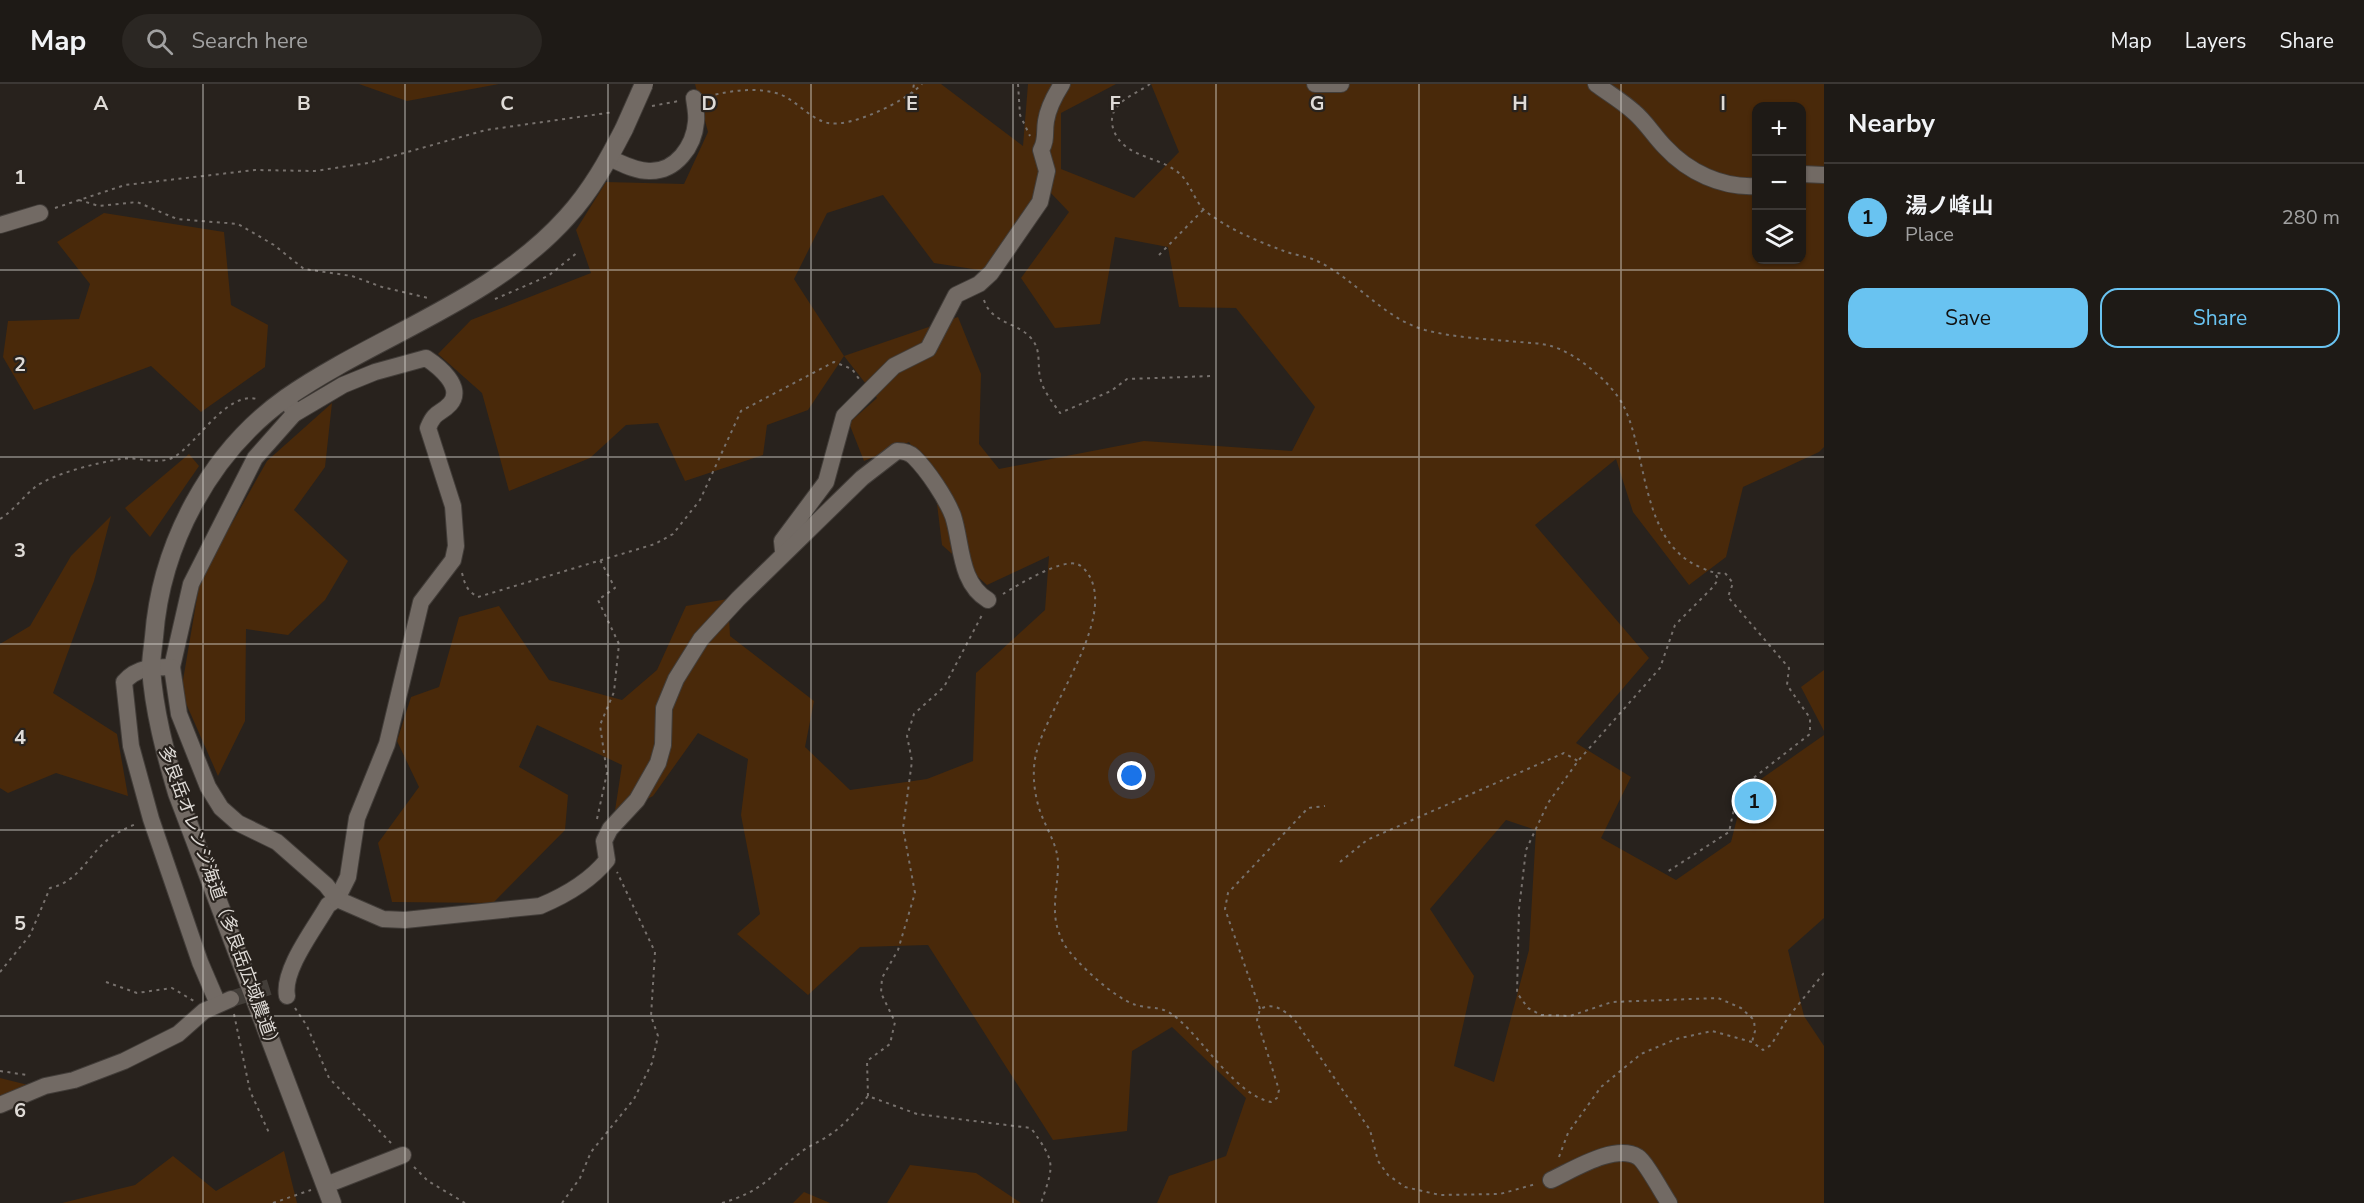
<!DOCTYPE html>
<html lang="en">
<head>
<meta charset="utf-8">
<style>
	body { margin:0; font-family:"Nunito Sans","Noto Sans JP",sans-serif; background:#2b2723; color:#f1f3f6 }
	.controls { position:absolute; right:18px; top:18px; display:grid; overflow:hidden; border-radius:12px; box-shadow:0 2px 4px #0004 }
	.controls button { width:54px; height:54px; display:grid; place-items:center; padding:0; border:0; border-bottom:2px solid #3c3835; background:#1e1a16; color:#f1f3f6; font:30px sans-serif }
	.you { position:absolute; left:1132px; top:692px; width:21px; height:21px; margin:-15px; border:4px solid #fff; border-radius:50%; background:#1a73e8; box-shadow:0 0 0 9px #1a73e833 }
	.badge { display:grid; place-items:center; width:39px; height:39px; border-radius:50%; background:#69c3f1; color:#111; font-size:20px; font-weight:700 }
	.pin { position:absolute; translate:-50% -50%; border:3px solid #fff; box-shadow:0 2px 6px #0006 }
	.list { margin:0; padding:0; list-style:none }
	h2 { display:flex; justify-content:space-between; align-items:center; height:78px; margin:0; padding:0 24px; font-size:26px }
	h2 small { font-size:20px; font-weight:400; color:#a1a1a1 }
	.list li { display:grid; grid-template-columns:39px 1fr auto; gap:18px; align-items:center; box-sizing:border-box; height:108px; padding:0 24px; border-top:2px solid #3c3835 }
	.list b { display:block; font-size:22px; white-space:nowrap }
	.list p { margin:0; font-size:20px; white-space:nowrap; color:#a1a1a1 }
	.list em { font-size:20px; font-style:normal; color:#a1a1a1 }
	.actions { display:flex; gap:12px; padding:18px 24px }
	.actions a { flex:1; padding:14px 0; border:2px solid #69c3f1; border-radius:18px; text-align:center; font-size:21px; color:#69c3f1 }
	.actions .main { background:#69c3f1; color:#111 }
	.icon { flex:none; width:33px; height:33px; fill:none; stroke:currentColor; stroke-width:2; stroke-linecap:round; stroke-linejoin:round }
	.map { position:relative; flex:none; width:1824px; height:1119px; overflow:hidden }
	header { display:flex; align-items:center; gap:36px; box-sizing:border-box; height:84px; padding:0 30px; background:#1e1a16; border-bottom:2px solid #3c3835 }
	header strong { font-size:28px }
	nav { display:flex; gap:33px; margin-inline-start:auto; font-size:21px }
	.search { width:420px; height:54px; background:#2b2723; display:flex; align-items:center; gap:15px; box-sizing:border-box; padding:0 21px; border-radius:33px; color:#a1a1a1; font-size:22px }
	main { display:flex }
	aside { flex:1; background:#1e1a16 }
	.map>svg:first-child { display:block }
</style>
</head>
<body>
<header>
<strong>Map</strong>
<div class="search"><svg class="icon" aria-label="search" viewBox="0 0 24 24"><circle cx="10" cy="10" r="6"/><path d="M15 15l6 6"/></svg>Search here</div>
<nav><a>Map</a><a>Layers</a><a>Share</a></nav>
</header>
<main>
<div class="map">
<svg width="1824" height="1119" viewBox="0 0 1824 1119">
	<rect width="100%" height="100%" fill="#28221d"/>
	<g fill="#49290a" fill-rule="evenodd">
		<path d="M359 0H499L407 17Z"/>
		<path d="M695 0H941L1023 62 1028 0H1116L1061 29V85L1134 114 1179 68 1151 0H1824V363L1819 368 1743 403 1726 473 1689 501 1633 428 1616 375 1535 441 1649 574 1576 659 1631 693 1601 754 1676 796 1731 758 1744 707 1824 651V834L1788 866 1804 932 1824 962V1119H1157L1169 1092 1226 1072 1246 1014 1172 943 1132 967 1127 1047 1053 1056 928 861 860 863 808 911 737 850 760 830 741 731 748 675 698 649 653 712 614 733 622 681 537 641 519 683 568 711 565 746 493 819 392 818 378 759 419 703 397 657 411 613 439 603 459 533 499 522 549 596 622 616 657 586 686 522 728 515 730 552 814 617 805 663 850 706 927 695 973 677 976 589 1045 526 1049 472 987 501 942 461 934 395 909 358 864 377 849 339 877 314 844 272 808 326 767 341 763 371 685 397 658 339 626 341 590 374 509 407 482 309 438 270 471 236 591 189 576 146 606 98 684 100 708 48ZM1756 22H1802V176H1756ZM1047 105 1069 128 1021 194 1055 244 1100 240 1115 153 1168 163 1179 223 1236 224 1315 323 1292 367 1144 357 999 385 979 360 981 290 958 233 844 272 794 195 827 129 883 111 934 179 986 187ZM1506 736 1536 746 1529 866 1494 998 1454 982 1474 892 1430 825Z"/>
		<path d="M104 129 224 148 231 221 268 241 265 283 201 328 151 282 34 326 3 273 8 237 79 235 90 200 57 158Z"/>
		<path d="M332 319 325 383 294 426 348 477 325 516 288 551 246 545 245 637 218 692 181 608 200 496 267 377Z"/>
		<path d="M189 370 199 382 150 453 125 424Z"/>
		<path d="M111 432 94 497 53 609 117 650 128 712 56 689 8 709 0 704V560L30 542 71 472Z"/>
		<path d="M1824 586V647L1801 603Z"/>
		<path d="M0 994 36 1003 0 1016Z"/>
		<path d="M284 1067 297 1119H62L135 1101 173 1072 216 1107Z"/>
		<path d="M910 1081 976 1089 1021 1119H887Z"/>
		<path d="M804 1108 830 1119H793Z"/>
	</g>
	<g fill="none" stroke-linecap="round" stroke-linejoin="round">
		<path stroke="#433e39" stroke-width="16" stroke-dasharray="16 8" stroke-linecap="butt" d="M231 915 276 901"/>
		<g stroke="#423d39" stroke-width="18">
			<g id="street">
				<path d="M1315 0H1341"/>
				<path d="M1596 0C1608 9 1622 17 1634 28 1646 38 1654 52 1665 63 1688 88 1722 104 1756 102"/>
				<path d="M609 74C621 79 635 87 649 87 676 88 694 62 696 38 697 30 695 22 694 14"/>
				<path d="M1802 90 1824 91"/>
				<path d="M0 141 40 129"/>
				<path d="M783 467 782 457 826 398 844 332 894 282 928 265 956 211 979 200 991 189 1040 118 1047 87 1041 66C1047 56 1044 49 1046 37 1048 24 1055 11 1062 0"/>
				<path d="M172 583 191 500 255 374 294 330 290 320"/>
				<path d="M287 912C282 886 315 844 328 821L337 815 348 793 357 734 387 660 421 518 453 476 456 462 453 422 428 344C435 326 440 331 450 320 465 303 438 282 426 274L375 288 343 301 294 330"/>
				<path d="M218 920 200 878 151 735 131 662 124 598C137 583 153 583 172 583L179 630 208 703 221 724 238 739 277 758 326 801 337 815 383 835 405 836 540 822C564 812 591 796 607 776L604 757 610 745 637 716 658 679 663 661 664 624 676 595 701 555 738 515 862 394 897 367C904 367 910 369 914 373 928 387 946 414 953 432 962 459 959 499 988 516"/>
				<path d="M0 1021 45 1002 74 996 124 977 178 950 204 927 231 915"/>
				<path d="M1551 1096C1573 1086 1615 1059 1638 1073 1645 1077 1663 1110 1669 1119"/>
				<path d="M326 1101 403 1071"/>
			</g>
		</g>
		<g stroke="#423d39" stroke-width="20">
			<path id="secondary" d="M332 1119 177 709C165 668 154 627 151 584 151 574 153 563 154 553 161 460 210 368 286 314 377 251 492 217 567 133 591 107 608 76 624 45"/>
		</g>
		<g stroke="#77716d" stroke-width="2" stroke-dasharray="3 4.5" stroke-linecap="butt">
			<path d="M1018 0 1020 31 1030 52"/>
			<path d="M1150 0C1135 11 1106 19 1113 44 1121 72 1155 72 1175 86 1190 96 1192 113 1204 126 1210 131 1219 137 1226 141 1243 151 1265 160 1284 167 1294 171 1305 172 1315 176 1355 194 1382 234 1425 246 1456 254 1488 255 1519 258 1530 259 1541 259 1551 262 1576 269 1611 298 1623 321 1648 369 1640 458 1700 483 1709 487 1715 490 1725 489L1733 499 1728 513 1789 584 1787 601 1810 634V650L1738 706 1729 748 1667 788"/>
			<path d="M912 11 914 0"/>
			<path d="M708 12C732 7 752 3 776 9 795 14 809 35 828 39 851 44 906 17 922 0"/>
			<path d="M652 22 679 17"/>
			<path d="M79 116 99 122 137 118 177 135 238 140 274 161 304 185 352 192 382 203 428 214"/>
			<path d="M55 124 125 101 255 86 315 87 368 79 486 46 614 28"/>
			<path d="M1159 171 1204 125"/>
			<path d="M495 215 548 192 578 168"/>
			<path d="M984 216C991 239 1016 238 1030 253 1043 266 1036 282 1041 297 1044 308 1054 320 1060 329L1111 307 1127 295 1212 292"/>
			<path d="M0 435C14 426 22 414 34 404 51 390 97 379 120 375 137 372 158 382 174 373 197 360 226 307 257 315"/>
			<path d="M462 489C465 501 467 507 478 513L655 460 673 450 700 416 741 327 834 278 852 285 859 295"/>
			<path d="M1716 491 1718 495 1714 502 1675 541 1660 584 1578 677 1548 719 1526 766 1519 825 1517 909 1528 924 1541 931 1570 932 1612 918 1718 914 1741 924 1754 936 1755 947 1752 958"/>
			<path d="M1003 510C1018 501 1060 475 1077 480 1083 482 1087 488 1090 493 1114 539 1047 623 1036 670 1031 691 1035 718 1044 737 1050 751 1058 764 1058 780 1058 809 1048 831 1064 860 1075 878 1115 915 1136 921 1153 926 1161 920 1178 935 1205 958 1236 1011 1271 1018L1277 1014 1279 1006 1257 936 1260 925C1274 918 1283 926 1294 935L1370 1046 1378 1077 1388 1091 1405 1103 1440 1111 1500 1110 1536 1100"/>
			<path d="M597 735 607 689 600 641 614 608 619 560 598 516 615 504 600 476"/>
			<path d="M1340 778 1367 756 1564 669 1578 677"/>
			<path d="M0 888 30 851 50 804C74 799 84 780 100 763 110 752 123 745 136 740"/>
			<path d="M106 898 137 909 172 904 194 917"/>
			<path d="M295 924 307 942 329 994 391 1059"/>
			<path d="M1260 925 1225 825 1228 809 1308 724 1325 722"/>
			<path d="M234 930 250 1007 270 1051"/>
			<path d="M0 987 27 991"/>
			<path d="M868 1012 867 977 890 960 895 938 881 909 882 894 898 866 915 809 903 744 912 677 907 652 914 630 944 603 982 531"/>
			<path d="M1559 1073 1568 1049 1601 1003 1641 970 1676 955 1712 947 1752 958 1763 966 1771 961 1789 932 1824 889"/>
			<path d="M414 1083 428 1097 465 1119"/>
			<path d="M273 1119 311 1106"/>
			<path d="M562 1119 580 1094 591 1068 634 1015 652 979 658 952 651 932 655 868 617 788"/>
			<path d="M722 1119C763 1107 769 1093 800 1069 808 1062 819 1058 828 1052 845 1041 855 1028 868 1012L917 1030 1031 1044C1055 1078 1055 1079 1041 1119"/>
		</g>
		<use href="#street" stroke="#726a64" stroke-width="16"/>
		<use href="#secondary" stroke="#726a64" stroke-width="18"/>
		<g stroke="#423d39" stroke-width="20" stroke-linecap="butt">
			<path id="secondary-bridge" d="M624 45 644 0"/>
		</g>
		<use href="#secondary-bridge" stroke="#726a64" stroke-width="18"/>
	</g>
	<path fill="none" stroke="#dfdbd7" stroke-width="1.5" stroke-opacity="0.55" d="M203 0V1119M405 0V1119M608 0V1119M811 0V1119M1013 0V1119M1216 0V1119M1419 0V1119M1621 0V1119M0 186H1824M0 373H1824M0 560H1824M0 746H1824M0 932H1824"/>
	<g text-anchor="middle" stroke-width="4.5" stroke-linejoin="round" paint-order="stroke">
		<g font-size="18" fill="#dfdbd7" stroke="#28221d">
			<text transform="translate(220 815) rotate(70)" y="6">多良岳オレンジ海道（多良岳広域農道）</text>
		</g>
	</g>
	<g font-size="20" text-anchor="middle" font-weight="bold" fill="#dfdbd7" stroke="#28221d" stroke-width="4.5" stroke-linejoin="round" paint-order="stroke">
		<text x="101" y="26">A</text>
		<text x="304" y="26">B</text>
		<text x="507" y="26">C</text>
		<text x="709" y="26">D</text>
		<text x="912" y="26">E</text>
		<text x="1115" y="26">F</text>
		<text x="1317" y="26">G</text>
		<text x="1520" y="26">H</text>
		<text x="1723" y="26">I</text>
		<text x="20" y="100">1</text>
		<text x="20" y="287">2</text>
		<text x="20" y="473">3</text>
		<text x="20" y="660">4</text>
		<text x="20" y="846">5</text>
		<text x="20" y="1033">6</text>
	</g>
</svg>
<div class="controls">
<button>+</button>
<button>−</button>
<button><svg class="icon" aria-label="layers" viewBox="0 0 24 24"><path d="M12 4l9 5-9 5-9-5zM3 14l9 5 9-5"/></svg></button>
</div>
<div class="you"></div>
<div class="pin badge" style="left:1754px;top:717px">1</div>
</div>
<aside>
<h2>Nearby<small></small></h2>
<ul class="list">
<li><span class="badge">1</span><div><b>湯ノ峰山</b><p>Place</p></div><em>280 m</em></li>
</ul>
<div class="actions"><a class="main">Save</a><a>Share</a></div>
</aside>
</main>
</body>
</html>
